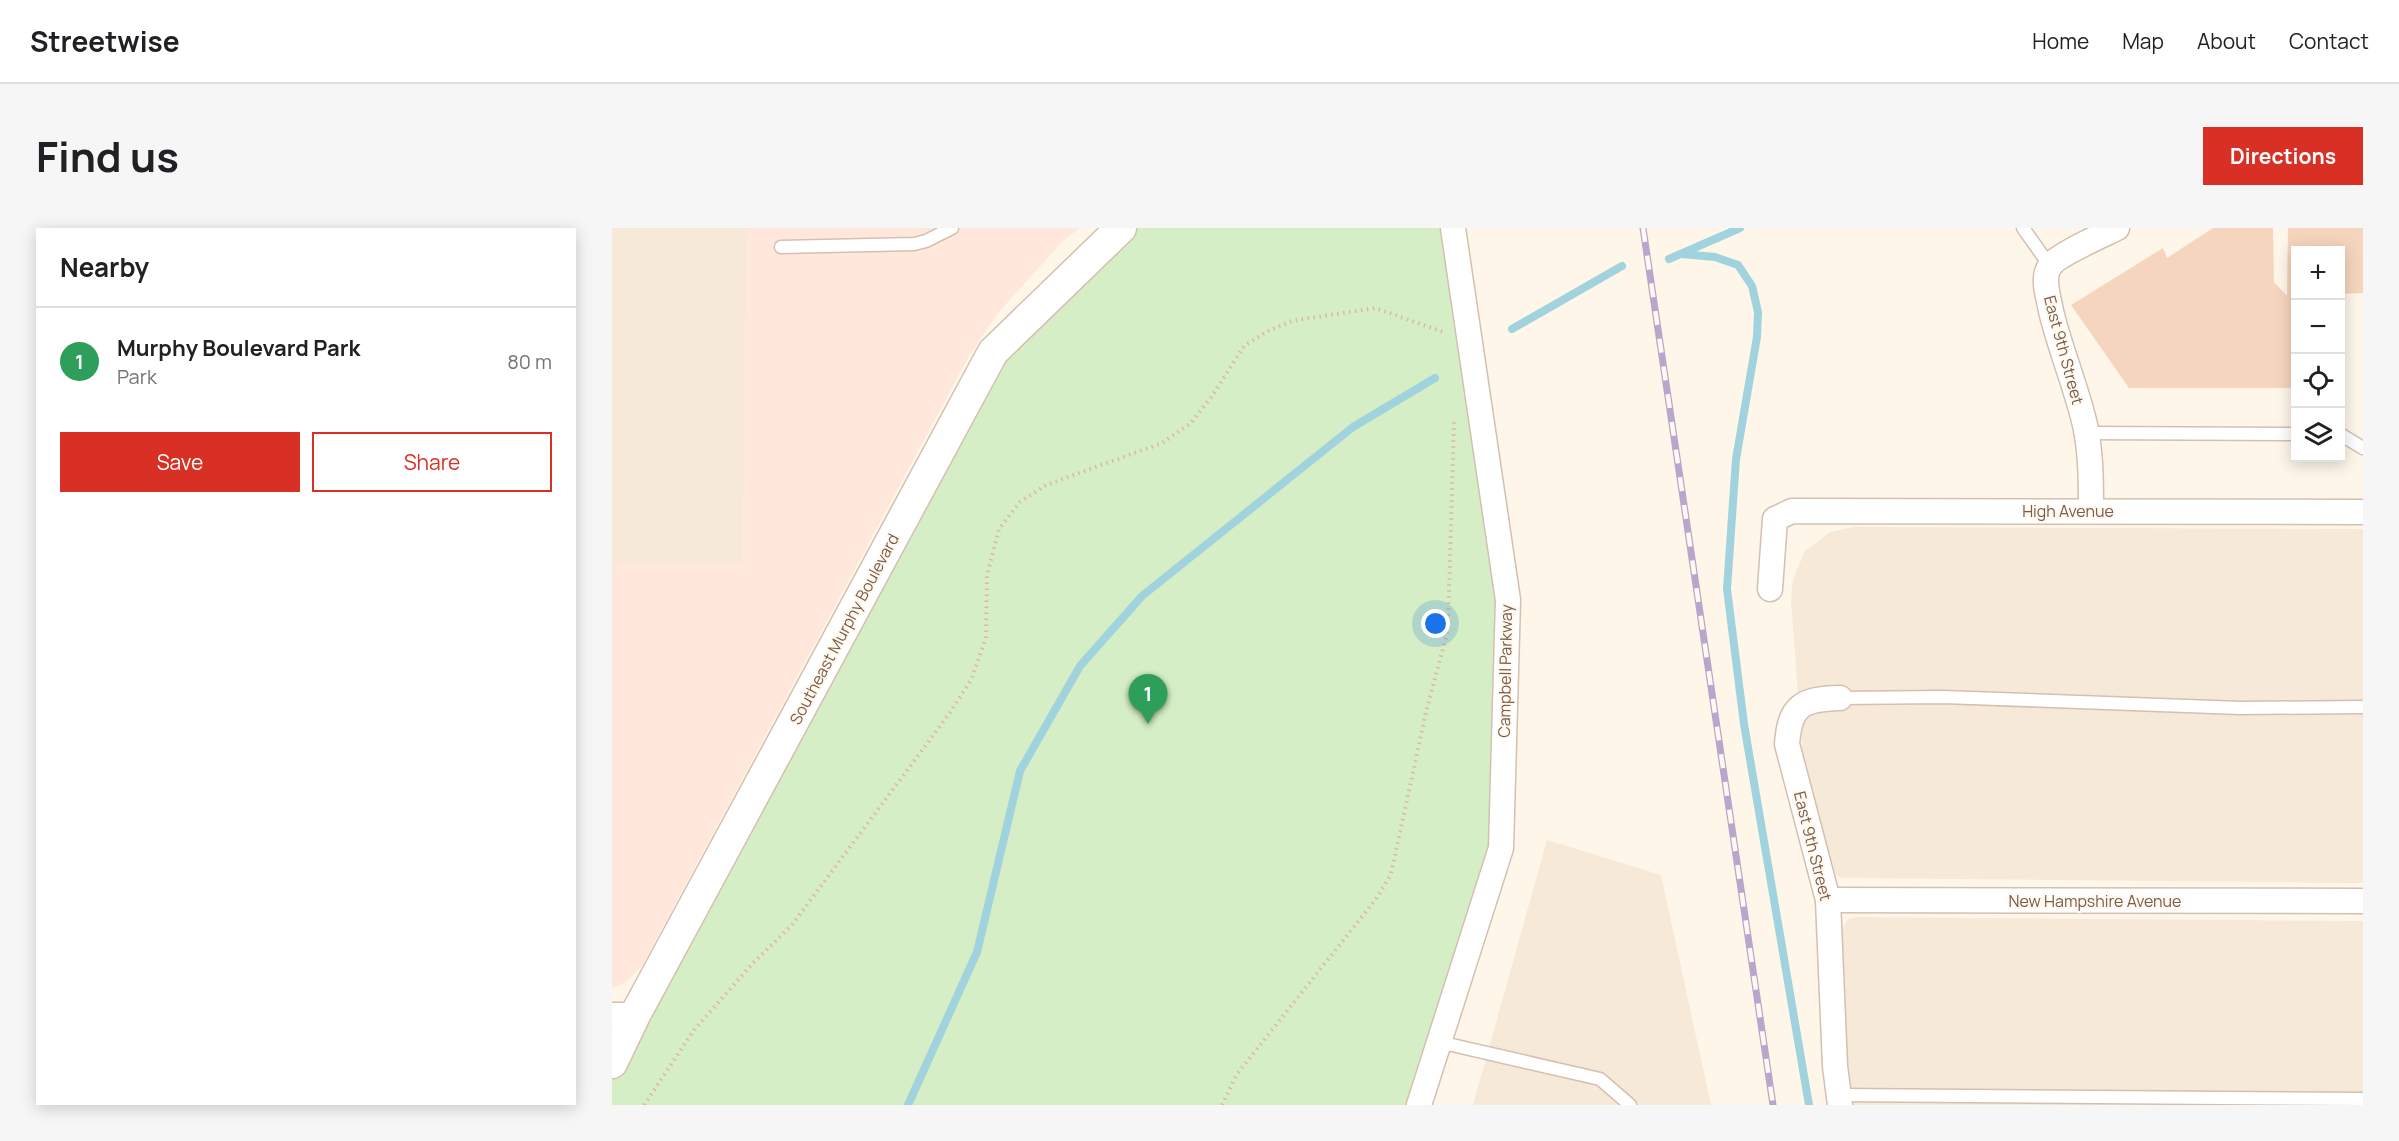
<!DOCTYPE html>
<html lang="en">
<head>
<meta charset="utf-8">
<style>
	body { margin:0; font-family:Manrope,sans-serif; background:#f6f6f6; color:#202124 }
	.controls { position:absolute; right:18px; top:18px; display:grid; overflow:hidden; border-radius:0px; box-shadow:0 3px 15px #0003 }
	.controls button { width:54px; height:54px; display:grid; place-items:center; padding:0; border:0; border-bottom:2px solid #e0e0e0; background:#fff; color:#202124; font:30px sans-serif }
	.you { position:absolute; left:824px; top:396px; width:21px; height:21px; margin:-15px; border:4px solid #fff; border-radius:50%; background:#1a73e8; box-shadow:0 0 0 9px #1a73e833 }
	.badge { display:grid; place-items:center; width:39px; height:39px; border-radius:50%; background:#d93025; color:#fff; font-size:20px; font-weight:700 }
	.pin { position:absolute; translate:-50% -50px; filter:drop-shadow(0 2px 3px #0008) }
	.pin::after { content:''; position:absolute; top:32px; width:21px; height:18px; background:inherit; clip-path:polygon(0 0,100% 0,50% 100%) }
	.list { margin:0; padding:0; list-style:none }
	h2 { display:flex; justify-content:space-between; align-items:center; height:78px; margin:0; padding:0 24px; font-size:26px }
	h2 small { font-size:20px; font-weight:400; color:#757577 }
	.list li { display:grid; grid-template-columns:39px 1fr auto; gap:18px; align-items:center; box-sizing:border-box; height:108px; padding:0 24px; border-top:2px solid #e0e0e0 }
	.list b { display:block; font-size:22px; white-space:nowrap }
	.list p { margin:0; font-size:20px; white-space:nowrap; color:#757577 }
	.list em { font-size:20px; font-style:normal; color:#757577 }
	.actions { display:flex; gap:12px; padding:18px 24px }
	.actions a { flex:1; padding:14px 0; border:2px solid #d93025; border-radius:0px; text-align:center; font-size:21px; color:#d93025 }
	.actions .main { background:#d93025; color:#fff }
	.icon { flex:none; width:33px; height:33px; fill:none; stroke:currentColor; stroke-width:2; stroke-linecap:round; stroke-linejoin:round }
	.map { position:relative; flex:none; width:1751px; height:877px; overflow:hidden; border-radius:0px }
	header { display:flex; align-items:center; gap:36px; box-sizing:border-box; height:84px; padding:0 30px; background:#fff; border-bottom:2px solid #e0e0e0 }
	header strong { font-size:28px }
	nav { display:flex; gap:33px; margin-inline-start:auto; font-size:21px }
	.intro { display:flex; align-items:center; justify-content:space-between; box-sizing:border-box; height:144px; padding:0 36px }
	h1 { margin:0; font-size:42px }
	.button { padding:15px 27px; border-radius:0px; background:#d93025; color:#fff; font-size:21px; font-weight:700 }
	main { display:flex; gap:36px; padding:0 36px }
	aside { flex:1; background:#fff; border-radius:0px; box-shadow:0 3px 15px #0003 }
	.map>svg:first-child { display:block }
</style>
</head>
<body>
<header>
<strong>Streetwise</strong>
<nav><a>Home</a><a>Map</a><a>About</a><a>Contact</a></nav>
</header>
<div class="intro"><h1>Find us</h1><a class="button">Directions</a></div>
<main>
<aside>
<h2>Nearby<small></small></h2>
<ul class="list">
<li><span class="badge" style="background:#2e9e5b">1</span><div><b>Murphy Boulevard Park</b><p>Park</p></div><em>80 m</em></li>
</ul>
<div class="actions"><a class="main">Save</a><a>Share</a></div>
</aside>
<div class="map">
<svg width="1751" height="877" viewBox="0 0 1751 877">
	<rect width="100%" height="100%" fill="#fef6e9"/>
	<g fill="#f7e9d7">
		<path d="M0 0H135L131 334H0Z"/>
		<path d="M1242 299 1751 301V655L1228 650 1216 638 1191 532 1179 373 1181 351 1193 323 1218 304Z"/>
		<path d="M935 612 1049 647 1099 877H861Z"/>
		<path d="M1245 689 1751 693V877H1240L1230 772V705L1232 697 1236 691Z"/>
	</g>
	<path fill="#ffe7dc" d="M135 0H468L450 14 385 86 357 128 30 738 12 756 0 760V334H131Z"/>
	<path fill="#d5eec5" d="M509 0H841L896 372 889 620 807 877H0V835L381 124Z"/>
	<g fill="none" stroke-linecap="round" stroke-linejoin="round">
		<g stroke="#a0d3dd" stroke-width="8">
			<path d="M1069 26 1103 29 1126 37 1140 58 1146 84 1145 109 1124 231 1115 361 1132 496 1197 877"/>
			<path d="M1057 31 1128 0"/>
			<path d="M900 101 1010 38"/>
			<path d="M296 877 365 724 408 543 468 438 530 368 741 199 823 150"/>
		</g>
	</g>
	<path fill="#f6d5be" d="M1601 0H1661L1662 54 1675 68 1676 0H1751V65L1728 66V22H1684V160H1517L1459 77 1551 20 1555 30Z"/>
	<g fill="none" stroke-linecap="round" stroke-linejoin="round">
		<g stroke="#d4c0b0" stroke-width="15">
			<g id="service">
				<path d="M1411 0 1438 38"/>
				<path d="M169 19 302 16 314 13 340 0"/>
				<path d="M1474 205 1684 206"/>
				<path d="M1728 206 1751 220"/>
				<path d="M1228 470 1331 469 1628 480 1751 479"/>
				<path d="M827 814 988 851 1018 877"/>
				<path d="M1227 867 1751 871"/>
			</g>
		</g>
		<g stroke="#d4c0b0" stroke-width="27">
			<g id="minor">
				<path d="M1479 283C1479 254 1479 225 1473 197 1464 158 1448 121 1439 83 1437 70 1429 50 1438 38 1445 27 1491 7 1505 0"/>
				<path d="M1158 361 1163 291 1180 283 1751 284"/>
				<path d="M1228 470C1190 471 1178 477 1175 516L1216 672 1223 838 1228 877"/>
				<path d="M1216 672 1751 673"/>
				<path d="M0 787H23"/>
				<path d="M807 877 889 620 896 372 841 0"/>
			</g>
		</g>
		<g stroke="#d4c0b0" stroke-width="33">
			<path id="tertiary" d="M0 835 23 787 381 124 509 0"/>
		</g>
		<g stroke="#dcb9a0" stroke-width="4" stroke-dasharray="1.5 4.5" stroke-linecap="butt">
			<path d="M32 877 82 802 141 735 180 697 337 486 359 452 374 410 375 347 387 301 408 274 434 257 550 215 579 195 600 168 632 118 656 103 680 93 763 80 831 104"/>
			<path d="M610 877 625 846 764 671 779 646 814 484 836 402 842 191"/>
		</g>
		<use href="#service" stroke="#fff" stroke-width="12"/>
		<use href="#minor" stroke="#fff" stroke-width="24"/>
		<use href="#tertiary" stroke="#fff" stroke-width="30"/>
		<g stroke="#baa5cb" stroke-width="7">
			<path id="rail" d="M1031 0 1161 877"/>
		</g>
		<use href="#rail" stroke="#fffaf1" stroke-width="4.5" stroke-dasharray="14" stroke-linecap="butt"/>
	</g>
	<g text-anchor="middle" stroke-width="4.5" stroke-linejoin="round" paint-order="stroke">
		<g font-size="16" fill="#7c5c49" stroke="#fffaf1">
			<text transform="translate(1452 122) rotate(75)" y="6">East 9th Street</text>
			<text x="1456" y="289">High Avenue</text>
			<text transform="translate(232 401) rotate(-62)" y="6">Southeast Murphy Boulevard</text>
			<text transform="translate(893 443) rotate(-89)" y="6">Campbell Parkway</text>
			<text transform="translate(1201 618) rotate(76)" y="6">East 9th Street</text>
			<text x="1483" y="679">New Hampshire Avenue</text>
		</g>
	</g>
</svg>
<div class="controls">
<button>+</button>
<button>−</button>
<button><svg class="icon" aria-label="locate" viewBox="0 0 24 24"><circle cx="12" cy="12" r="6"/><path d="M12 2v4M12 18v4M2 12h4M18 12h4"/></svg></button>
<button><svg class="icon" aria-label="layers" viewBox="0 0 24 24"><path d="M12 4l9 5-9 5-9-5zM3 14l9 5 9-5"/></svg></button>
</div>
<div class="you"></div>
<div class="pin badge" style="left:536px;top:496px;background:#2e9e5b">1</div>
</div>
</main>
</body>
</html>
